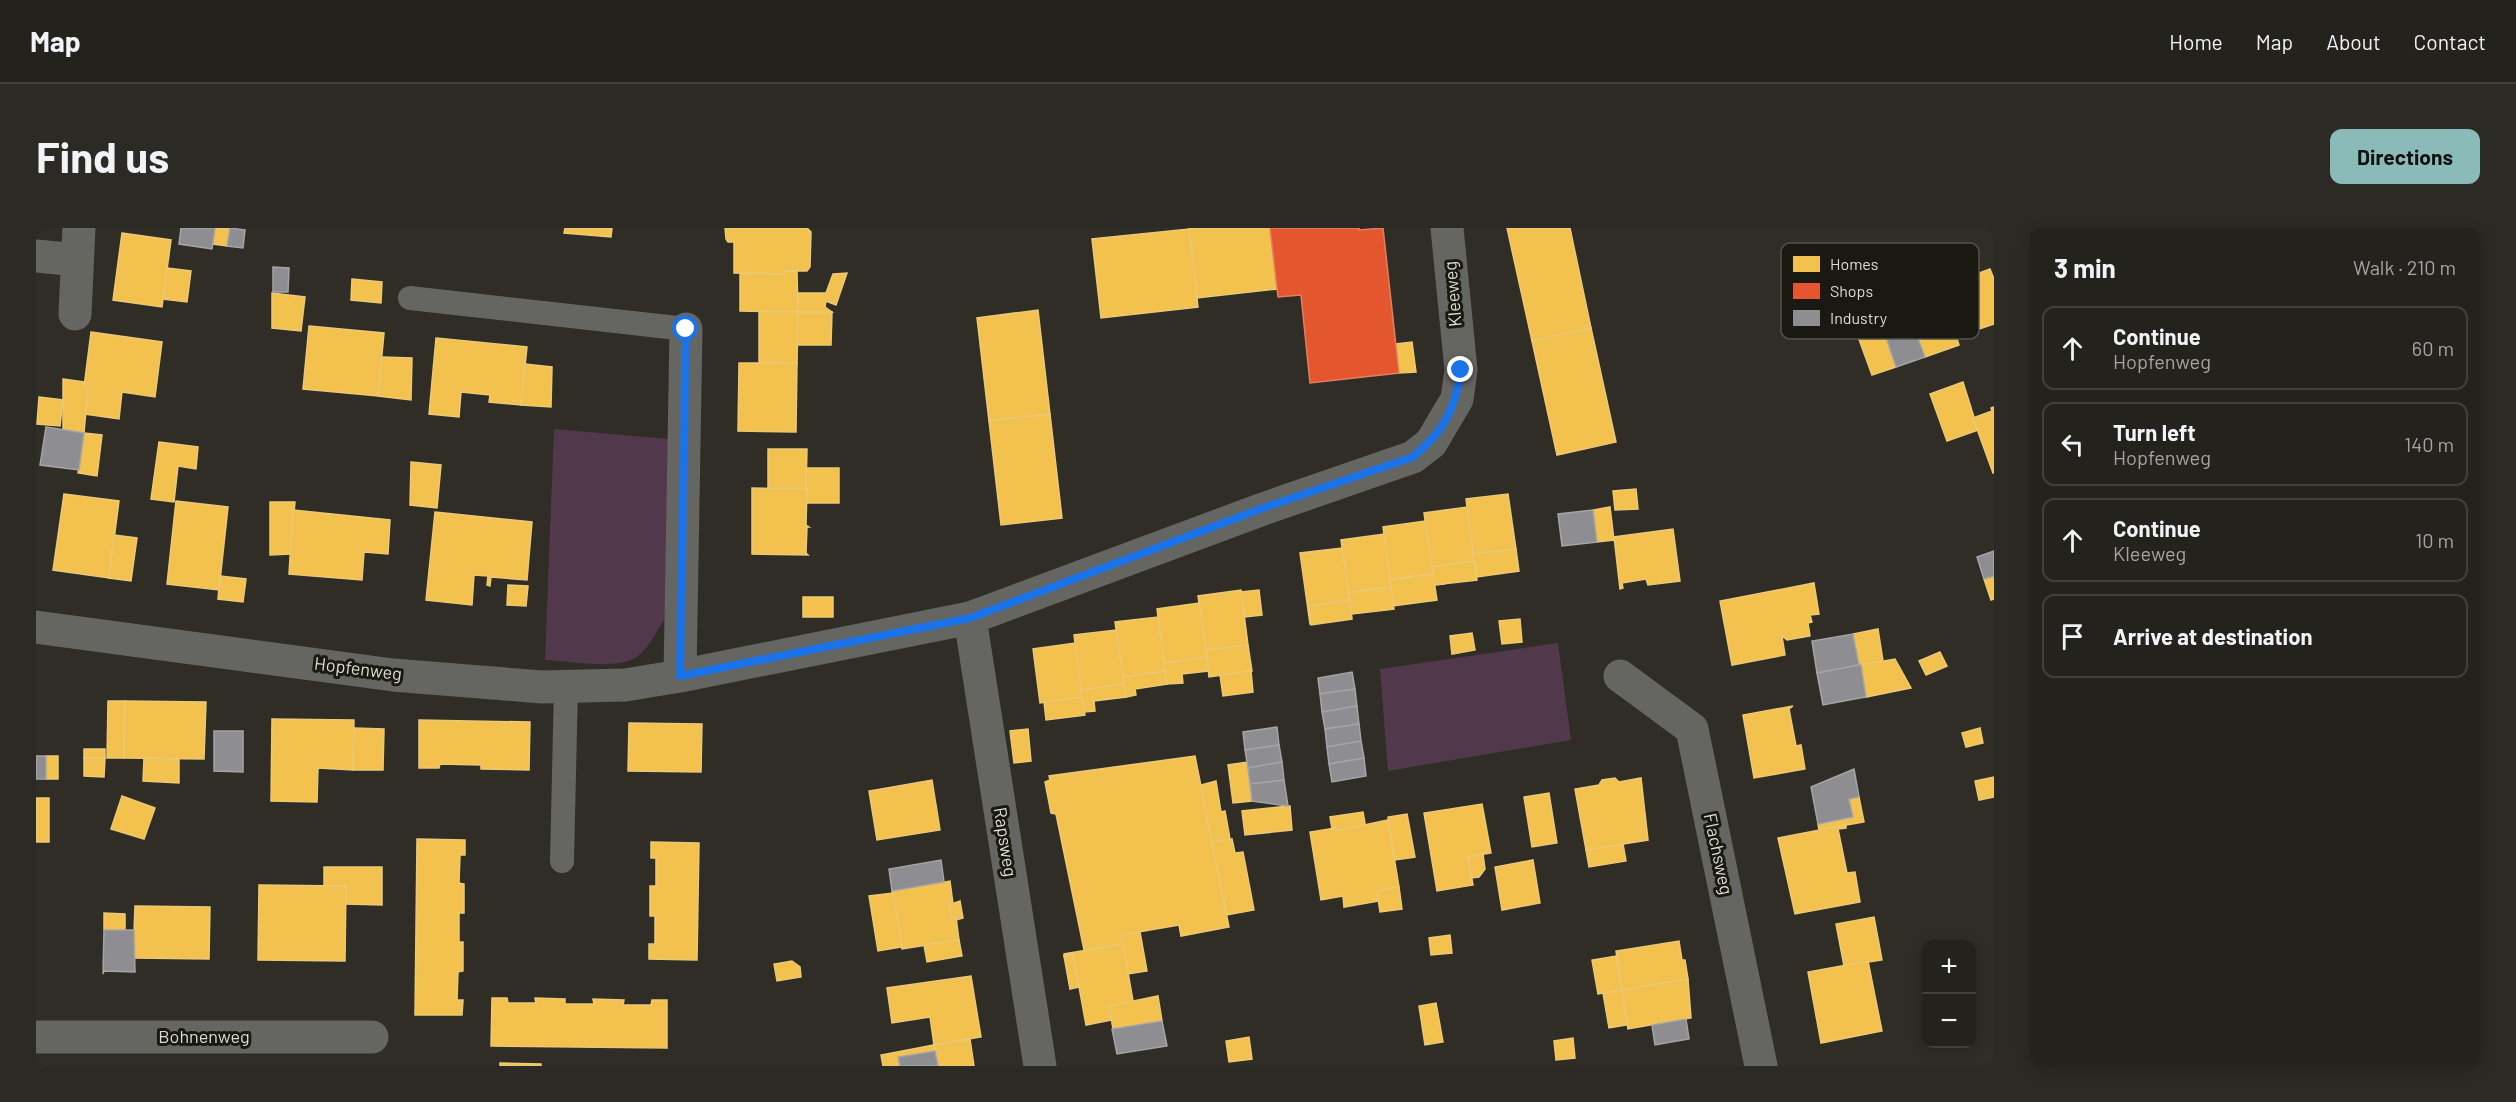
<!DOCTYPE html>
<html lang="en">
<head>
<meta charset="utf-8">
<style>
	body { margin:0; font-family:Barlow,sans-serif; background:#2b2a25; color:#f1f3f6 }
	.controls { position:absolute; right:18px; bottom:18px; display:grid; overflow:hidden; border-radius:12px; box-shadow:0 3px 15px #0003 }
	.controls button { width:54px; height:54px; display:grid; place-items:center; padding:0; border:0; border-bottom:2px solid #403f3b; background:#23221c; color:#f1f3f6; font:30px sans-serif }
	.stop { position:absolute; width:18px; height:18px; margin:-14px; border:4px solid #1a73e8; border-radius:50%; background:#fff }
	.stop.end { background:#1a73e8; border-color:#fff; box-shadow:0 2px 6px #0008 }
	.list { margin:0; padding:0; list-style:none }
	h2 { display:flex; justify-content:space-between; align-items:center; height:78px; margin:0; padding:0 24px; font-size:26px }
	h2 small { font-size:20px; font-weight:400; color:#a3a4a3 }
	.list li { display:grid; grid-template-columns:39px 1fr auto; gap:18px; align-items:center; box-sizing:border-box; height:84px; margin:0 12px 12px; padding:0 12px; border:2px solid #403f3b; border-radius:12px }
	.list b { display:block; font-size:22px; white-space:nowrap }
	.list p { margin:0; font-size:20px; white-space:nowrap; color:#a3a4a3 }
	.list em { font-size:20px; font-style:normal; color:#a3a4a3 }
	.icon { flex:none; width:33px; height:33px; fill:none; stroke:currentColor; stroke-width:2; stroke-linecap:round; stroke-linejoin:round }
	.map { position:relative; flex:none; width:1958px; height:838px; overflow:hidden; border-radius:12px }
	header { display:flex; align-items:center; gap:36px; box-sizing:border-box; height:84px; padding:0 30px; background:#23221c; border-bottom:2px solid #403f3b }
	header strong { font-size:28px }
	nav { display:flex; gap:33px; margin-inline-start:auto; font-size:21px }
	.intro { display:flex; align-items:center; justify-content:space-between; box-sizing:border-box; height:144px; padding:0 36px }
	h1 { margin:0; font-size:42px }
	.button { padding:15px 27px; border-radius:12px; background:#8bbbb9; color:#111; font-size:21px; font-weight:700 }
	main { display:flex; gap:36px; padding:0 36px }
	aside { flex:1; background:#23221c; border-radius:12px; box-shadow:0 3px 15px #0003 }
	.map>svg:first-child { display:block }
</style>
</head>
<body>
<header>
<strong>Map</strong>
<nav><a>Home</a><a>Map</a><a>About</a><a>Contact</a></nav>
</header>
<div class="intro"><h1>Find us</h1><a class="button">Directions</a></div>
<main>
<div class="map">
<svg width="1958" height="838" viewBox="0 0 1958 838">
	<rect width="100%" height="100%" fill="#2f2d26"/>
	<g fill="#51394b">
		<path d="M518 201 632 211 629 390C621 403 614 418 602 428 584 443 532 433 509 432Z"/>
		<path d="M1522 415 1535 512 1352 543 1344 441Z"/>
	</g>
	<g fill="#f2c14e" stroke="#ecc976" stroke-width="1.5">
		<path d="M179 0H194L191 18 177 16Z"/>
		<path d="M529 0H576L575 9 528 5Z"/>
		<path d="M689 0H771L775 4 774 39 771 43H749V46L698 45V14H692L690 11Z"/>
		<path d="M1234 0 1241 61 1161 70 1153 0Z"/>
		<path d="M1471 0H1534L1555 100 1496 113Z"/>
		<path d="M1153 1 1162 79 1065 90 1056 11Z"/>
		<path d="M86 5 135 12 126 79 77 72Z"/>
		<path d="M131 40 155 43 151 74 127 71Z"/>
		<path d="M1954 41 1958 51V96L1920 109 1918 101 1882 113 1868 73Z"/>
		<path d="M749 43H761L762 84 704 83V45L749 46Z"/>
		<path d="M811 45 800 77 790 73 789 79 796 84H762V65H790L797 46Z"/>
		<path d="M316 51 346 54 345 75 315 72Z"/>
		<path d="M236 65 269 69 265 103 236 100Z"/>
		<path d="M1002 82 1014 186 953 193 941 90Z"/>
		<path d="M723 83 762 84 761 136 723 134Z"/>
		<path d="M1841 83 1860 139 1836 147 1816 92Z"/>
		<path d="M762 84H796L795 117H761Z"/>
		<path d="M273 98 348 105 342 168 267 161Z"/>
		<path d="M1555 100 1580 214 1521 227 1496 113Z"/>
		<path d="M1918 101 1923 117 1889 129 1883 113Z"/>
		<path d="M55 104 126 114 119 169 86 164 83 191 49 186 52 160 48 159Z"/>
		<path d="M400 110 491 119 485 177 453 174 454 167 425 164 423 189 393 186Z"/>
		<path d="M1376 114 1380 144 1363 145 1360 116Z"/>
		<path d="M346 129 376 130 375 172 342 168Z"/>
		<path d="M703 135H761L760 204 702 203Z"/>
		<path d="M489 136 516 139 515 179 485 177Z"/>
		<path d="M27 151 48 154V159L52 160 48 205 27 202Z"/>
		<path d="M1927 154 1942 202 1911 213 1894 166Z"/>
		<path d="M3 169 27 172 24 198 1 196Z"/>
		<path d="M1958 179V245H1957L1937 190 1956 183 1955 180Z"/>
		<path d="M1014 186 1026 290 965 297 953 193Z"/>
		<path d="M48 205 66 207 61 248 42 245Z"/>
		<path d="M123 214 162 219 160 241 142 238 138 274 115 271Z"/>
		<path d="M732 221H771L770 261 732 260Z"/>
		<path d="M375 234 405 237 401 280 374 277Z"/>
		<path d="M770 240H803V275H771Z"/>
		<path d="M716 260 771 261 770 297 773 299H771L770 325 772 327 716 326Z"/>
		<path d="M1600 261 1602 281 1579 282 1577 263Z"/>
		<path d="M28 266 83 273 73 350 17 342Z"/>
		<path d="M1472 266 1480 321 1437 326 1430 271Z"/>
		<path d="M140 273 192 279 183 362 131 356Z"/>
		<path d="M234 274H259L254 326 234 327Z"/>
		<path d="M1431 279 1438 333 1404 338 1408 356 1398 357 1388 285Z"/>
		<path d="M1574 279 1578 312 1561 314 1557 282Z"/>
		<path d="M257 282 354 292 352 326 328 324 326 352 253 346Z"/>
		<path d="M399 284 496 294 491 352 455 349 454 358 451 357 452 348 438 347 436 377 390 372Z"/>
		<path d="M1389 293 1397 346 1363 350 1366 370 1356 371 1347 299Z"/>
		<path d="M1637 301 1644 353 1612 357 1610 351 1586 355 1587 360 1584 361 1578 309Z"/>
		<path d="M1348 306 1355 359 1321 363 1324 382 1315 383 1305 312Z"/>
		<path d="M78 307 101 310 95 353 73 350Z"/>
		<path d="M1306 320 1314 372 1281 377 1283 395 1274 396 1264 325Z"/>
		<path d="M1480 321 1483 343 1441 349 1437 326Z"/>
		<path d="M1438 333 1441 352 1398 357 1396 339Z"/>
		<path d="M1397 346 1401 372 1357 378 1354 352Z"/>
		<path d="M184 348 210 351 207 374 182 371Z"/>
		<path d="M1958 348V371L1955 372 1948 351Z"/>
		<path d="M1778 355 1783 386 1774 387 1776 394 1772 395 1774 408 1751 412 1746 408 1749 427 1696 437 1684 373Z"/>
		<path d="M472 357 492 358 490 378 471 377Z"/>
		<path d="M1355 359 1358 381 1316 386 1312 365Z"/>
		<path d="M1205 362 1212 417 1170 422 1162 368Z"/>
		<path d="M1223 362 1226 387 1209 389 1205 364Z"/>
		<rect x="767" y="369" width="30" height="20"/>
		<path d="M1314 372 1316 391 1275 397 1273 378Z"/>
		<path d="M1163 375 1171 429 1128 435 1121 381Z"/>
		<path d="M1122 389 1129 443 1087 449 1079 394Z"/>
		<path d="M1484 391 1486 414 1466 416 1463 393Z"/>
		<path d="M1842 401 1847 433 1823 437 1817 406Z"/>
		<path d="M1080 402 1088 456 1045 462 1038 407Z"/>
		<path d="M1436 405 1439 422 1416 426 1414 408Z"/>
		<path d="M1039 415 1046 469 1004 475 997 421Z"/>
		<path d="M1212 417 1216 443 1173 449 1170 422Z"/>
		<path d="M1904 424 1911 438 1890 447 1883 433Z"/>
		<path d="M1171 429 1172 443 1146 446 1147 455 1131 456 1128 435Z"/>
		<path d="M1859 431 1875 460 1830 469 1825 437Z"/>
		<path d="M1129 443 1131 456 1099 461 1100 467 1090 469 1087 449Z"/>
		<path d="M1215 443 1217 464 1187 468 1184 447Z"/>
		<path d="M1088 456 1090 469 1058 473 1059 483 1048 484 1045 462Z"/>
		<path d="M1046 469 1049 487 1010 492 1008 474Z"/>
		<path d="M72 473H89L88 530H71Z"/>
		<path d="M89 473 170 474 168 531 88 530Z"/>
		<path d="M1757 478 1753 481 1760 518 1765 517 1769 541 1718 550 1707 487Z"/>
		<path d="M236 491 318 492 317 542 282 540 281 574 235 573Z"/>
		<path d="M383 492 494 494 493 542 445 541V537L404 536 403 540H383Z"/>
		<path d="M593 495 666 496 665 544 592 543Z"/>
		<path d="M318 500 348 501 347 542H317Z"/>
		<path d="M1944 500 1947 515 1930 519 1926 505Z"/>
		<path d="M992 501 995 533 978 535 974 503Z"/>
		<rect x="48" y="521" width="21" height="9"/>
		<rect x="10" y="528" width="12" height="23"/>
		<path d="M1159 528 1193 699 1145 708 1143 697 1085 707 1087 716 1048 722 1020 586 1015 585 1009 554 1014 552 1013 548Z"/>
		<path d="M48 530H69L68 549 48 548Z"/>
		<path d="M108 530 143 531V555L107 553Z"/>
		<path d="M1211 534 1216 573 1197 575 1192 537Z"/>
		<path d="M1958 549V569L1943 572 1939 553Z"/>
		<path d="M1579 550 1583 554 1605 550 1612 612 1550 622 1539 561 1563 557 1566 552Z"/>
		<path d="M896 552 904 602 841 612 833 563Z"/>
		<path d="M1180 553 1185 584 1189 583 1194 611 1176 615 1165 557Z"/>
		<path d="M1513 565 1521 615 1496 619 1488 569Z"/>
		<path d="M86 568 119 580 108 611 75 601Z"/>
		<path d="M1823 569 1828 594 1783 602 1782 596 1817 589 1813 571Z"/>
		<rect x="0" y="570" width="13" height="44"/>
		<path d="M1446 576 1455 625 1432 629 1437 657 1401 663 1388 585Z"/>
		<path d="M1252 578H1254L1256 602 1209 607 1206 583Z"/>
		<path d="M1327 584 1329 595 1327 598 1300 603 1299 600 1296 601 1294 589Z"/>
		<path d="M1371 586 1379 629 1359 632 1352 589Z"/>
		<path d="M1352 592 1363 659 1341 663 1343 673 1308 679 1307 668 1285 672 1274 604 1299 600 1300 603Z"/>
		<path d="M1810 597V600L1802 601 1811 645 1819 644 1824 674 1759 686 1742 610Z"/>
		<path d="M381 611 429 612V627H424L423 655 428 656V685H423V714H427V743L422 744 421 772H427L426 787H379Z"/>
		<path d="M1196 611 1199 625 1207 624 1218 682 1191 687 1176 615Z"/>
		<path d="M615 614 663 615 661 732 613 731V716H619V688H614V658H620V630H615Z"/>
		<path d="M1587 616 1590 633 1553 639 1550 622Z"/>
		<path d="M1447 626 1449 641 1443 649 1436 650 1432 629Z"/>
		<path d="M1497 632 1504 675 1466 682 1459 639Z"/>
		<path d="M288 639H346V677L310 676V658H288Z"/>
		<path d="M914 653 917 676 913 677 915 689H920L923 712 866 721 856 663Z"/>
		<path d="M223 657 310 658 309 733 222 732Z"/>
		<path d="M1363 659 1366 681 1344 684 1341 663Z"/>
		<path d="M857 665 866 719 842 723 833 668Z"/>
		<path d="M924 673 927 690 920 692V689H915L913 677Z"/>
		<path d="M99 678 174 679 173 731 97 730Z"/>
		<path d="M68 685 89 686V702H68Z"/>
		<path d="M1838 689 1846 732 1808 738 1800 696Z"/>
		<path d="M1104 704 1111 743 1092 746 1085 707Z"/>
		<path d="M1414 707 1416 725 1395 727 1393 710Z"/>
		<path d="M923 712 926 728 891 734 888 717Z"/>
		<path d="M1643 713 1646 732H1649L1652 751 1586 762 1580 723Z"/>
		<path d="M1087 716 1097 773 1073 778 1076 792 1050 797 1037 726 1028 728V726Z"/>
		<path d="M1037 726 1043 759 1034 761 1028 728Z"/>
		<path d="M1580 728 1586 762 1562 766 1556 732Z"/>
		<path d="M756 733 764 739 765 749 741 753 738 736Z"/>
		<path d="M1832 733 1846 803 1785 815 1772 744Z"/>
		<path d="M935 748 945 809 898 817 894 789 856 795 851 760Z"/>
		<path d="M1652 751 1655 790 1592 801 1586 762Z"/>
		<path d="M1586 762 1591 797 1573 800 1567 765Z"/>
		<path d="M1122 768 1126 793 1077 801 1073 778Z"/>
		<path d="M456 770H471L472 775H500L499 770 529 771V776H558L557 771 588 772 587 777H615L616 772H631V820L455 818Z"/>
		<path d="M1400 775 1407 814 1389 817 1383 778Z"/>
		<path d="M1213 809 1216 831 1193 834 1190 813Z"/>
		<path d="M1537 810 1539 830 1520 832 1518 813Z"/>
		<path d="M934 811 938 838H902L898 817Z"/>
		<path d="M898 817 899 823 862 829 864 838H847L845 827Z"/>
		<path d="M464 835 505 836V838H464Z"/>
	</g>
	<path fill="#e4572e" stroke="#e27f60" stroke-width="1.5" d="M1234 0H1323V2L1347 0 1363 145 1274 155 1265 67 1242 69Z"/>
	<g fill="#8d8d92" stroke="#a5a5a6" stroke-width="1.5">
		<path d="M145 0H179L176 21 143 16Z"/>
		<path d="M194 0 209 2 207 20 191 18Z"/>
		<path d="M237 39 253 40 252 64H237Z"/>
		<path d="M1868 73 1889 129 1860 139 1841 83Z"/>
		<path d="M10 199 48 205 43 242 4 237Z"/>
		<path d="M1557 282 1561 314 1526 318 1522 286Z"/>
		<path d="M1958 323V348L1948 351 1941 329Z"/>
		<path d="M1817 406 1823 437 1781 445 1776 413Z"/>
		<path d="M1823 437H1825L1830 469 1787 477 1781 445Z"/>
		<path d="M1316 444 1319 461 1284 466 1282 450Z"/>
		<path d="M1319 461 1321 478 1286 484 1284 466Z"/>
		<path d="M1321 478 1323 496 1289 501 1286 484Z"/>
		<path d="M1323 496 1325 513 1291 519 1289 501Z"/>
		<path d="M1241 499 1243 517 1209 522 1207 504Z"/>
		<path d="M178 503H207V544L178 543Z"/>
		<path d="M1325 513 1328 530 1293 536 1291 519Z"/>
		<path d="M1243 517 1246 534 1212 540 1209 522Z"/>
		<rect x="0" y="528" width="10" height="23"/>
		<path d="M1328 530 1330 548 1296 554 1293 536Z"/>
		<path d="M1246 534 1248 552 1214 556 1212 540Z"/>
		<path d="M1818 541 1823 569 1813 571 1817 589 1782 596 1775 559Z"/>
		<path d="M1248 552 1252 578 1216 573 1214 556Z"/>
		<path d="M905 632 908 654 856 663 853 641Z"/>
		<path d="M68 702H98L99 744 68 743 67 746Z"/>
		<path d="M1650 791 1653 811 1619 817 1616 797Z"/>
		<path d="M1126 793 1131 818 1081 826 1076 801Z"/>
		<path d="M899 823 902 838H864L862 829Z"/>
	</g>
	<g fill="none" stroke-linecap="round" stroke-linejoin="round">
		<g stroke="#656562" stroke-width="24">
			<path d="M374 70 650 101"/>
			<path d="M526 633 530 458"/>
		</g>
		<g stroke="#656562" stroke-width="33">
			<path d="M0 28 41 32"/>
			<path d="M39 86 43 0"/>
			<path d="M934 390 1004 838"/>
			<path d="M0 399 357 447 506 459 589 457 644 448 934 390 1227 281 1377 229 1395 215 1421 171 1425 142 1411 0"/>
			<path d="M644 448 650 101"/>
			<path d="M1584 448 1656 501 1725 838"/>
			<path d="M0 809H336"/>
		</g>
	</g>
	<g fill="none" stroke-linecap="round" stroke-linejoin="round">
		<path stroke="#1a73e8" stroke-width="8" d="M650 101 644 448 934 390 1227 280 1377 229C1408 203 1419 182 1425 142"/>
	</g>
	<g text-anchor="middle" stroke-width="6" stroke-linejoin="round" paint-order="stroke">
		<g font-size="18" fill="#dedcd3" stroke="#191811">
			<text transform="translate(1417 66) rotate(-95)" y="6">Kleeweg</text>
			<text transform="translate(322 441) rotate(7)" y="6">Hopfenweg</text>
			<text transform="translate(969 614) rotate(81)" y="6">Rapsweg</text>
			<text transform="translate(1682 626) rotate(78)" y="6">Flachsweg</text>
			<text x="168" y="815">Bohnenweg</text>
		</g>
	</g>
	<rect x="1745" y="15" width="198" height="96" rx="9" fill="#191811" stroke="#54534b" stroke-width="1.5"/>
	<rect x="1757" y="28" width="27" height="16" fill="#f2c14e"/>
	<rect x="1757" y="55" width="27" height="16" fill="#e4572e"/>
	<rect x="1757" y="82" width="27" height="16" fill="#8d8d92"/>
	<g font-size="16" fill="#dedcd3">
		<text x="1794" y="42">Homes</text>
		<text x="1794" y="69">Shops</text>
		<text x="1794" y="96">Industry</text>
	</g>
</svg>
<div class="controls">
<button>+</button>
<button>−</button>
</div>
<div class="stop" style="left:650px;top:101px"></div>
<div class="stop end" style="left:1425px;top:142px"></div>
</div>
<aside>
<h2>3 min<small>Walk · 210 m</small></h2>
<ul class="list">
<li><svg class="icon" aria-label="ahead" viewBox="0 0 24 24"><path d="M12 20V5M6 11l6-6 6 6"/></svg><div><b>Continue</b><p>Hopfenweg</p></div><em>60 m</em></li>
<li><svg class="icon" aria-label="left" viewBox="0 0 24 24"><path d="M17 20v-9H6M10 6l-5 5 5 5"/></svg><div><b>Turn left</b><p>Hopfenweg</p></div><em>140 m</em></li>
<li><svg class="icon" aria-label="ahead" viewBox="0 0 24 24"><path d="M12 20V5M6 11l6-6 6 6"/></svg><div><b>Continue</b><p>Kleeweg</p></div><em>10 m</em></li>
<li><svg class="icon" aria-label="arrive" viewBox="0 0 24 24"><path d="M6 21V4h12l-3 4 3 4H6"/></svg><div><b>Arrive at destination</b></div></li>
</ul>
</aside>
</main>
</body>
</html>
